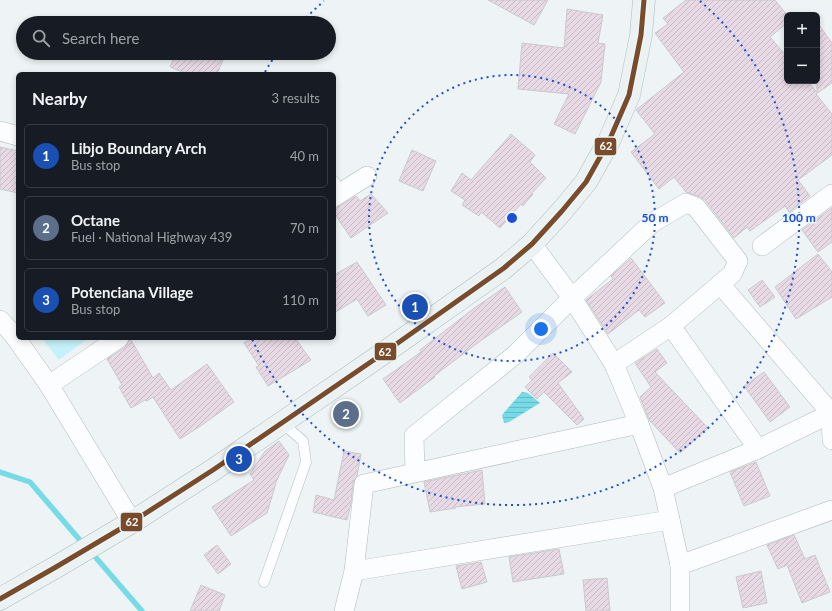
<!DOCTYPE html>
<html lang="en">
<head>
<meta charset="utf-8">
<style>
	body { margin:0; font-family:Lato,sans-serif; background:#242831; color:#f1f3f6 }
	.controls { position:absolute; right:12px; top:12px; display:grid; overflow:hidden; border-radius:6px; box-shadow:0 2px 6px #0003 }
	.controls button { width:36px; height:36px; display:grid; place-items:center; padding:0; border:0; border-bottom:1px solid #363941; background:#171b24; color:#f1f3f6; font:20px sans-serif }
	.you { position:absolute; left:541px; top:329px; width:14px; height:14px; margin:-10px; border:3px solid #fff; border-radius:50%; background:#1a73e8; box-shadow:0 0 0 6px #1a73e833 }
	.badge { display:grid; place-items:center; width:26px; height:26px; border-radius:50%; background:#7c3aed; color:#fff; font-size:13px; font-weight:700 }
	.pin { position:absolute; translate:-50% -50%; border:2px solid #fff; box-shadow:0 1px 4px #0006 }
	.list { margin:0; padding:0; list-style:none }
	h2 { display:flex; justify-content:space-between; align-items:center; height:52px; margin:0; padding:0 16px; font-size:17px }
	h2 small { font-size:13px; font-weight:400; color:#9ea1a6 }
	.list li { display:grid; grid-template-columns:26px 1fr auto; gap:12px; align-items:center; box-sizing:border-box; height:64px; margin:0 8px 8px; padding:0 8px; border:1px solid #363941; border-radius:6px }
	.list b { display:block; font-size:15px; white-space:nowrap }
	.list p { margin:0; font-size:13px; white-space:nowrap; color:#9ea1a6 }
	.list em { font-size:13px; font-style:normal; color:#9ea1a6 }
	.icon { flex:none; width:22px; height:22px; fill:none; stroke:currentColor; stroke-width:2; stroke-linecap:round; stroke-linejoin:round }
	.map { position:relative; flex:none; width:832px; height:611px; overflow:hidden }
	.search { position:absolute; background:#171b24; box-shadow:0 2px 6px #0003; left:16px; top:16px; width:320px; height:44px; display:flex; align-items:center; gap:10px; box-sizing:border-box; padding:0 14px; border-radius:22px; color:#9ea1a6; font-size:15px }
	.panel { position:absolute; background:#171b24; box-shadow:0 2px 6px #0003; left:16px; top:72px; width:320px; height:268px; border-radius:6px }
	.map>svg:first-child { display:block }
</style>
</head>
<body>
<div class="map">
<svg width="832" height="611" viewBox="0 0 832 611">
	<defs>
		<pattern id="water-rules" width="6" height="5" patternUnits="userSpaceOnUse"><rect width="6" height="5" fill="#76dbe7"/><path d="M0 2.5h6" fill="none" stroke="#66bcc6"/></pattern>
		<pattern id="building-hatch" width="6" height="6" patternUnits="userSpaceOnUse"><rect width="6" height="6" fill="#e7dae5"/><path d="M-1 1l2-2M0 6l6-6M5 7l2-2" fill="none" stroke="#c6bbc4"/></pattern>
	</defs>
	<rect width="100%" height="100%" fill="#eef4f5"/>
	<path fill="#c4f2f9" d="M42 338H88L59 360Z"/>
	<path fill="url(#water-rules)" d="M522 392 528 393 540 403 509 422 504 423 502 415Z"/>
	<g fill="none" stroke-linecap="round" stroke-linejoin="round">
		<g stroke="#76dbe7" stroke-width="5.5">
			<path d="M0 472 30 482 85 546"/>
			<path d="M91 552 142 611"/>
		</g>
	</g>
	<g fill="url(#building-hatch)" stroke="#c9cacb">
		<path d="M488 0H548L534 25Z"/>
		<path d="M686 0H775L787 15V23L770 37 787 57V81H807L817 92V22L832 43V83L816 94 832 114V155L798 180 810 196 789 212 785 206 750 231 747 227 734 238 705 200 700 197 686 192 674 177 659 189 631 152 655 134 636 110 684 72 655 33 668 24 663 18Z"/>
		<path d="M567 9 603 15 598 43 605 44 601 82 575 134 554 124 569 94 518 89 522 43 564 48Z"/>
		<path d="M176 53H226L217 74H187L170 67Z"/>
		<path d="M511 134 535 155 530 162 546 178 532 193 533 194 523 206 521 204 500 228 481 212 479 216 462 205 465 200 451 191 462 173 471 180Z"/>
		<path d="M0 147 18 151V193L0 189Z"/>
		<path d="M412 150 436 161 423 191 399 181Z"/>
		<path d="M371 194 388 213 351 238 334 213V208L340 206 356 196 360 201Z"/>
		<path d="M832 208V242L818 252 802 230Z"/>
		<path d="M818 254 832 272V297L796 319 775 287Z"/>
		<path d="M631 258 665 303 645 317 639 310 608 334 586 300 613 279 611 276Z"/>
		<path d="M357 262 386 305 368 316 357 299 334 313V275Z"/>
		<path d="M762 280 775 297 760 307 748 290Z"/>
		<path d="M505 287 522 312 479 342 434 376 435 377 400 403 383 379 421 352 420 350 473 309Z"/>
		<path d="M252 338H295L311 360 268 386 256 367 259 366 244 343Z"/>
		<path d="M129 340H131L153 378 159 373 171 390 207 364 234 402 202 425 180 439 153 397 147 401 145 400 131 408 119 387 122 385 107 359 125 347Z"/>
		<path d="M657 349 667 363 655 372 708 428 680 453 649 420 640 397 651 387 635 363Z"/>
		<path d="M553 353 572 372 558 383 584 419 577 425 544 392 537 399 525 387 532 380 529 377Z"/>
		<path d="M764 372 790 407 770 422 744 386Z"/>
		<path d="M279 441 289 455 276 482V483L267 513 231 536 212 507 254 480 250 474 265 451Z"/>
		<path d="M344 451 361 454 357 476 353 483 351 503 347 520 313 512 316 495 334 500Z"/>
		<path d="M756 462 770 496 744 506 730 472Z"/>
		<path d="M482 470 485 504 455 507 456 508 430 512 424 482Z"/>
		<path d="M794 535 805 559 815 555 830 592 802 603 787 565 778 569 767 545Z"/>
		<path d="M217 545 231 564 218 574 204 555Z"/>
		<path d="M559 549 564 574 513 582 509 557Z"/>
		<path d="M481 562 487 582 462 589 456 566Z"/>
		<path d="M761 571 767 603 743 608 736 577Z"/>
		<path d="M607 578 610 611H586L583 580Z"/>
		<path d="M201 585 225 595 219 611H190Z"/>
	</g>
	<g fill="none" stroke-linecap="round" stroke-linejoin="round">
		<g stroke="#b4b8b8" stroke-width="11">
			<g id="service">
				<path d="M334 181 341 192"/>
				<path d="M264 582 306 462 303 441 281 422"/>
			</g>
		</g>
		<g stroke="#b4b8b8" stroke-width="20">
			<g id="minor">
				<path d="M0 131 18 136"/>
				<path d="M334 197 367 176"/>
				<path d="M532 244 572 298 614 364 639 424 663 488 680 565V611"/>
				<path d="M762 246 832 194"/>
				<path d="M720 284 831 413 832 440"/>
				<path d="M0 320 13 334 49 385 132 522"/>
				<path d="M671 326 758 449"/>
				<path d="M49 385 119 338"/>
				<path d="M415 472 414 436 516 354 572 298 652 223 686 203 696 207 738 261 732 274 671 326 614 364"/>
				<path d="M663 488 758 449 832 413"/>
				<path d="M680 565 832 510"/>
				<path d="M354 571 670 520"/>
				<path d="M344 611 354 571 364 484 639 424"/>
			</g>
		</g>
		<g stroke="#adbdbf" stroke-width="23">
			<path id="primary" d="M0 599 56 567 132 522 213 470 378 357 504 268 532 244 562 211 586 182 609 141 629 95 641 35 644 0"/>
		</g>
		<use href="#service" stroke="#fcfdfe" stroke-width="10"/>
		<use href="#minor" stroke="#fcfdfe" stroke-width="19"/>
		<use href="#primary" stroke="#eaf2f4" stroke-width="22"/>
		<g stroke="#ebf6f8" stroke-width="8">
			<path id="bus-1" d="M0 599 56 567 132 522 213 470 378 357 504 268 532 244 562 211 586 182 609 141 629 95 641 35 644 0"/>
		</g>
		<use href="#bus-1" stroke="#7a4b2a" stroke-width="5"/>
	</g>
	<g fill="none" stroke="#1d4ed8" stroke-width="2" stroke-dasharray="2 4">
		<circle cx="512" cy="218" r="143"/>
		<path d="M265 72A287 287 0 0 1 277 53M302 22A287 287 0 0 1 324 1M700 1A287 287 0 1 1 252 339"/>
	</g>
	<circle cx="512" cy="218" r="6" fill="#1d4ed8" stroke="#ebf6f8" stroke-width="2"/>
	<g font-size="12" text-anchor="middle" font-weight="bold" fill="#1d4ed8" stroke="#ebf6f8" stroke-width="3" stroke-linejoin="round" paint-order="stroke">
		<text x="655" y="222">50 m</text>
		<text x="799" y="222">100 m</text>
	</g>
	<g stroke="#ebf6f8" stroke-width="1.5">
		<rect x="594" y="137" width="23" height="19" rx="4" fill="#7a4b2a"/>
		<rect x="374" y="342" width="23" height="19" rx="4" fill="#7a4b2a"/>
		<rect x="120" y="512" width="23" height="20" rx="4" fill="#7a4b2a"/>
	</g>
	<g font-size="11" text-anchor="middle" font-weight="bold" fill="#fff">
		<text x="606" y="150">62</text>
		<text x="385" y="356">62</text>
		<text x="132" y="526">62</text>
	</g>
</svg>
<div class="controls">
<button>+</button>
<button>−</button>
</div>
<div class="you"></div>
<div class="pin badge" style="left:415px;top:307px;background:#1a4fb4">1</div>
<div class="pin badge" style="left:346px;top:414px;background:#5c6f8a">2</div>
<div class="pin badge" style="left:239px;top:459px;background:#1a4fb4">3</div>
<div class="search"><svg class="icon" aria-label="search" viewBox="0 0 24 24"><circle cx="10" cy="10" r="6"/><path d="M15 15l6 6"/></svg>Search here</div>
<section class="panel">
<h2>Nearby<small>3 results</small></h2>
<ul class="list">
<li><span class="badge" style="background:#1a4fb4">1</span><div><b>Libjo Boundary Arch</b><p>Bus stop</p></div><em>40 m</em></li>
<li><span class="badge" style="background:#5c6f8a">2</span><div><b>Octane</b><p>Fuel · National Highway 439</p></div><em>70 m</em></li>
<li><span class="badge" style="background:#1a4fb4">3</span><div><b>Potenciana Village</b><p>Bus stop</p></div><em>110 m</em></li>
</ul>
</section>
</div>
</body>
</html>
